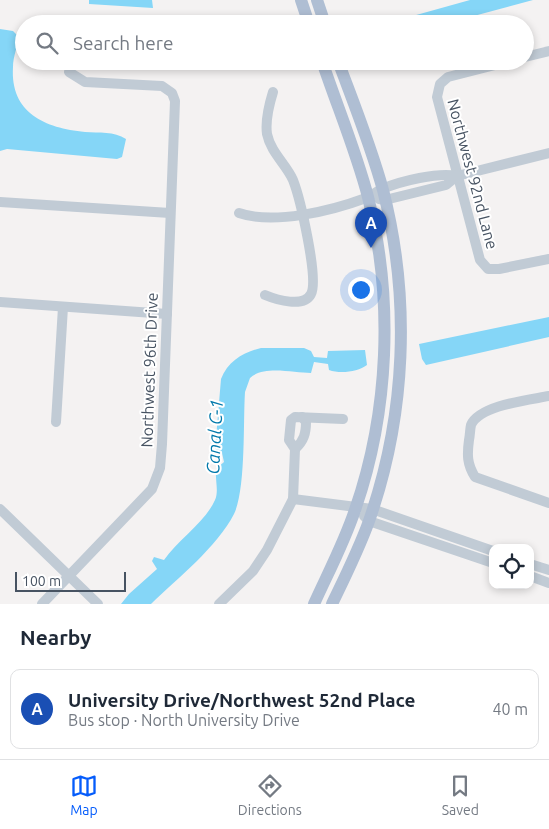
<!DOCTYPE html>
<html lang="en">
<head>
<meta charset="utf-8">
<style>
	body { margin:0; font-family:Ubuntu,sans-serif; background:#f6f6f7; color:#1f2937 }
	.controls { position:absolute; right:15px; bottom:15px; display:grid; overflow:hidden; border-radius:10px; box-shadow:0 2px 8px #0003 }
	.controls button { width:45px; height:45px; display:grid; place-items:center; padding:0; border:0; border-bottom:1px solid #e0e1e3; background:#fff; color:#1f2937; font:25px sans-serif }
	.scale { position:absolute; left:15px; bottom:12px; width:111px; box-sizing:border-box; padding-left:5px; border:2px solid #475362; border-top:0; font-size:14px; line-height:18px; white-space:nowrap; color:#475362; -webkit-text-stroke:4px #fff; paint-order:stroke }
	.you { position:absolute; left:360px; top:289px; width:18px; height:18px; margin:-12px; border:4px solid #fff; border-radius:50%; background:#1a73e8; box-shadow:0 0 0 8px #1a73e833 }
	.badge { display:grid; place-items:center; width:32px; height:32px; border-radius:50%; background:#055cfb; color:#fff; font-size:16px; font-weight:700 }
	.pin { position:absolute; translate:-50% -41px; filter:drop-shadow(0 1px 2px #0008) }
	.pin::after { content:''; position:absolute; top:26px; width:18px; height:15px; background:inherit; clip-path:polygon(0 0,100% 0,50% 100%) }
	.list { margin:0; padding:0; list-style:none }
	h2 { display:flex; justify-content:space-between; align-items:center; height:65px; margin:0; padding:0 20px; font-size:21px }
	h2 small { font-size:16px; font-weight:400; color:#747a83 }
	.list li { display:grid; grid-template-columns:32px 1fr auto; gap:15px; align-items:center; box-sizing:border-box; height:80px; margin:0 10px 10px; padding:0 10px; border:1px solid #e0e1e3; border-radius:10px }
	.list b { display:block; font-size:19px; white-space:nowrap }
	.list p { margin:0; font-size:16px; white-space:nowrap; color:#747a83 }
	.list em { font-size:16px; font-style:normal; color:#747a83 }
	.icon { flex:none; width:28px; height:28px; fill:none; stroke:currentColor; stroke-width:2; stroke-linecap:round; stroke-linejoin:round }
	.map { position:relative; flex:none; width:549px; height:604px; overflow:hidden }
	.search { position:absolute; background:#fff; box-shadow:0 2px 8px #0003; left:15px; right:15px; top:15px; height:55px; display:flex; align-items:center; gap:12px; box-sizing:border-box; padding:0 18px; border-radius:28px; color:#747a83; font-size:19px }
	.sheet { height:155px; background:#fff }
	nav { display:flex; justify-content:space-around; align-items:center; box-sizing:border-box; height:70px; border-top:1px solid #e0e1e3; background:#fff; font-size:14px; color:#747a83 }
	nav a { display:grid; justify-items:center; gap:2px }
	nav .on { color:#055cfb }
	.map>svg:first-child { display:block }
</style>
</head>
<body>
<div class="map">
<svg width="549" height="604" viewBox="0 0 549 604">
	<rect width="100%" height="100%" fill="#f4f2f2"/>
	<g fill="#85d6f7">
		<path d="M89 0H152L153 8 89 4Z"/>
		<path d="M470 0H533L444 24H384Z"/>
		<path d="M0 29 13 31 18 36C18 47 13 56 13 67 10 113 45 128 85 132 99 133 114 131 126 139L122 157 117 159 7 149 0 151Z"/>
		<path d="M549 317V337L426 365 422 359 419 344Z"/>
		<path d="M261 348H304L311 351 314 357 327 358 328 351 365 350 367 365C358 372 340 374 329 370L328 364 314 362 311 373C294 373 263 365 250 378L245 392C243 422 246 489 234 514 217 547 178 578 151 604H121L129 594 157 569 152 561 154 557 164 560C178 540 206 521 215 500 219 491 215 480 216 469L224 462 222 453 215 450 221 379C228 361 244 352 261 348Z"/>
	</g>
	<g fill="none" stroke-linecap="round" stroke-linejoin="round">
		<g stroke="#c1cbd5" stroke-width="10">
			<path d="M525 57 549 51"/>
			<path d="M510 61 448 77 440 84 437 97 480 260 488 269H499L549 259"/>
			<path d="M379 199 385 200 446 185 457 176 549 153"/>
			<path d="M0 202 170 213"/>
			<path d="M239 213C274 225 331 211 366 198 372 196 376 191 382 189 401 181 438 172 457 176"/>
			<path d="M265 295C277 300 304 308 311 294 319 279 300 198 293 180 286 164 271 153 267 134 265 120 269 105 273 92"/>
			<path d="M0 302 167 314"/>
			<path d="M549 396C529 400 480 405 471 425 470 429 470 436 469 440 467 455 467 464 475 477L549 503"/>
			<path d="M56 422 63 307"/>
			<path d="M295 449C304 441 306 433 306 422L302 417"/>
			<path d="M293 499 372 509 493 551"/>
			<path d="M0 509 98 604"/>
			<path d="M364 516 369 521 493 563"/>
			<path d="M530 564 549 570"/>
			<path d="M530 576 549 583"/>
			<path d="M42 604 152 489 160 468 162 444 175 101 172 93 162 86 85 82 69 72"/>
			<path d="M219 604 253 571 267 550 293 499 295 449 289 440 291 420 295 417 343 419"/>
		</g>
		<g stroke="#afbed3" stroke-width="12">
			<path d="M301 0 309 24"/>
			<path d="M317 0 325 24"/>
			<path d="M314 604C328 573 344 543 355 510 389 412 394 299 368 197 356 151 337 106 322 61"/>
			<path d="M332 604C345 577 359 549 369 521 406 415 411 299 383 190 371 146 354 104 338 61"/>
		</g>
	</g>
	<g text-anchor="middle" stroke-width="4" stroke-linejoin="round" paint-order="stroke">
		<g font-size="16" fill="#475362" stroke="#fff">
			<text transform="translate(473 174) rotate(75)" y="6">Northwest 92nd Lane</text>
			<text transform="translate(149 370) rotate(-88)" y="6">Northwest 96th Drive</text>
		</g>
		<g font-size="18" font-style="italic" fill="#0279ab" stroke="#fff">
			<text transform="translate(215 437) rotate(-87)" y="6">Canal C-1</text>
		</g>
	</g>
</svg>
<div class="controls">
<button><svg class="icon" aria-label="locate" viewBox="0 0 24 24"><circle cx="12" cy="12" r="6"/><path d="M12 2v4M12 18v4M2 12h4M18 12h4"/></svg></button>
</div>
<div class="scale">100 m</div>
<div class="you"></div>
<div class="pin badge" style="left:371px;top:248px;background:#1a4fb4">A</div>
<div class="search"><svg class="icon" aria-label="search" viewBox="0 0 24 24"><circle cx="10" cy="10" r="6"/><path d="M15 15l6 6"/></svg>Search here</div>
</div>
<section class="sheet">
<h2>Nearby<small></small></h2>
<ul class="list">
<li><span class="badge" style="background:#1a4fb4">A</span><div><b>University Drive/Northwest 52nd Place</b><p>Bus stop · North University Drive</p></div><em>40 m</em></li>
</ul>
</section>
<nav>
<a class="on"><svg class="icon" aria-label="map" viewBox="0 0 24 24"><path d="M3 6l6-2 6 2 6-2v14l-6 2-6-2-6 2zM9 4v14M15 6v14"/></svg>Map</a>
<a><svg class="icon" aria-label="directions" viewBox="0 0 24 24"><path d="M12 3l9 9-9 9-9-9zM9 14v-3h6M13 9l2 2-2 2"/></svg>Directions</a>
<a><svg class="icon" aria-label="saved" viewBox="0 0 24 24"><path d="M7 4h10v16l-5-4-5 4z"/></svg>Saved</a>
</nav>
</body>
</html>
